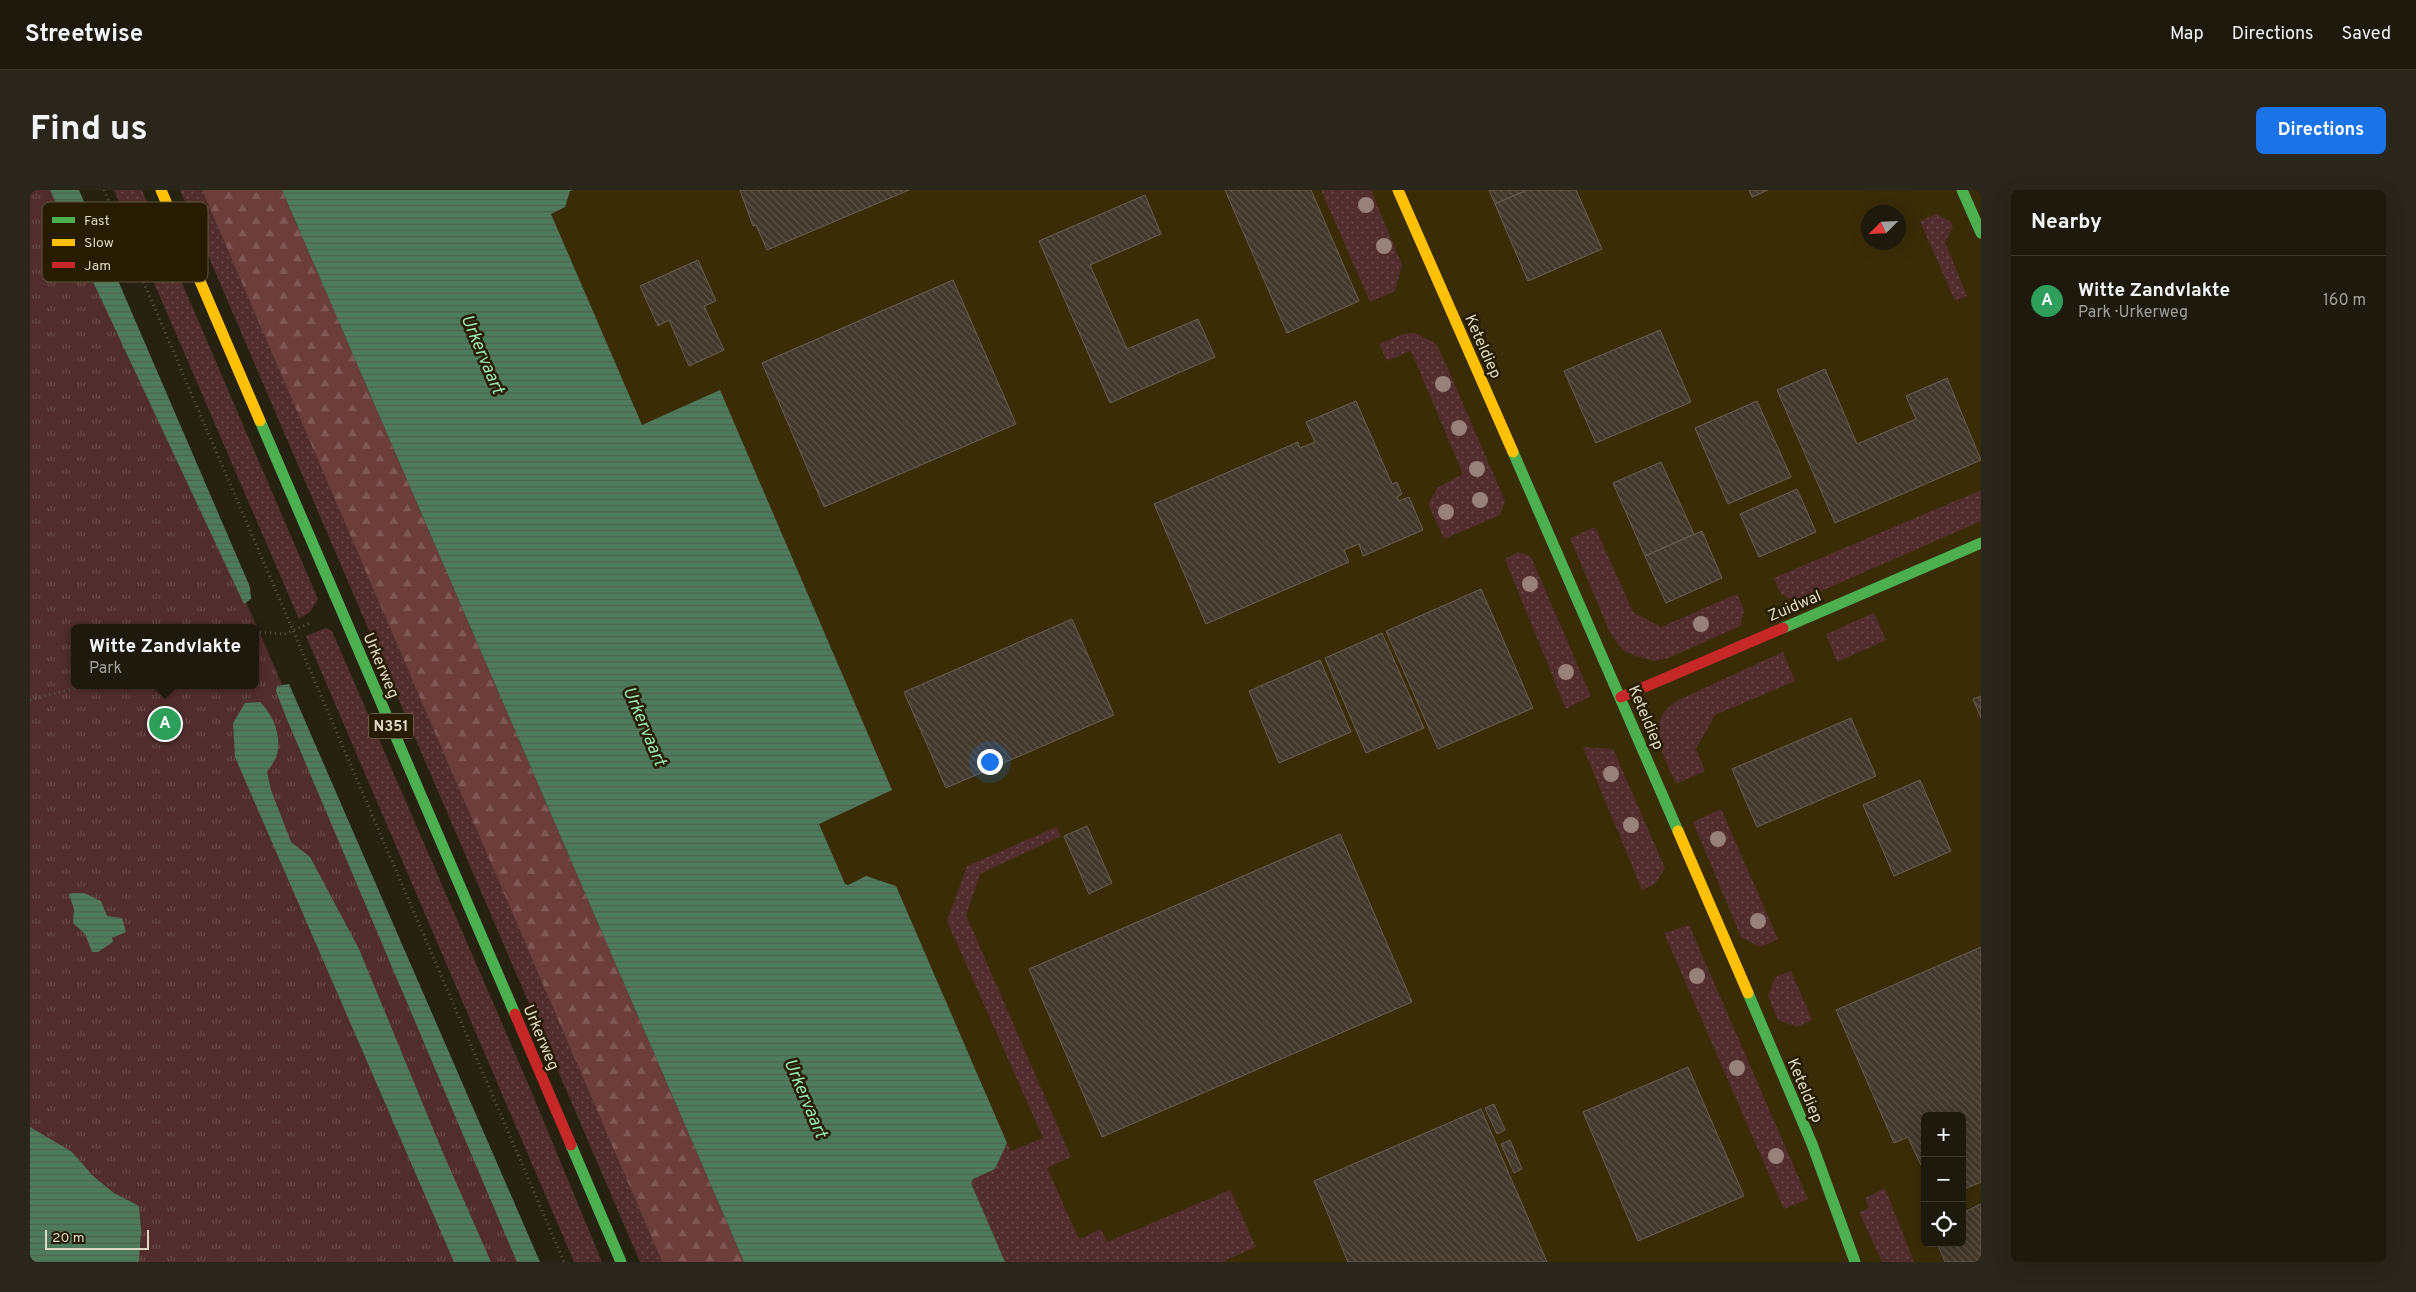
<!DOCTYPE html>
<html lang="en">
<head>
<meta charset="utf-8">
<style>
	body { margin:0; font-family:Overpass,sans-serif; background:#2a261b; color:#f1f3f6 }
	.controls { position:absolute; right:15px; bottom:15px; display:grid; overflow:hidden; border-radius:8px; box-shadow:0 5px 20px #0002 }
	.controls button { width:45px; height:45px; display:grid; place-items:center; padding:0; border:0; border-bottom:1px solid #3b382e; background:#1d190d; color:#f1f3f6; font:25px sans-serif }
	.compass { position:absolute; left:1831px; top:15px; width:45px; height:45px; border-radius:50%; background:#1d190d; box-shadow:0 5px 20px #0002; rotate:246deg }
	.scale { position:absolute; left:15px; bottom:12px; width:104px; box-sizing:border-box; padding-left:5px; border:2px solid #dfd7c6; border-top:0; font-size:14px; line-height:18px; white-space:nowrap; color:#dfd7c6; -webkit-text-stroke:4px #271c00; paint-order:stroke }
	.you { position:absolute; left:959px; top:571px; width:18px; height:18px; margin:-12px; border:4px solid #fff; border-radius:50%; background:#1a73e8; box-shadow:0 0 0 8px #1a73e833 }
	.badge { display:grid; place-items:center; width:32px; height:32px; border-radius:50%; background:#1a73e8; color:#fff; font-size:16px; font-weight:700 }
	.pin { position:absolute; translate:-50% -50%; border:2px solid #fff; box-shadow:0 1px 5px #0006 }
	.popup { position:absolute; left:41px; top:434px; width:188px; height:65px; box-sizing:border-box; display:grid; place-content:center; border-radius:8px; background:#1d190d; filter:drop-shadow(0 1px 4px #0005); font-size:16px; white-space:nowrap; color:#a0a09d }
	.popup b { font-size:19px; color:#f1f3f6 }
	.popup::after { content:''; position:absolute; left:50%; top:100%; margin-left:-10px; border:10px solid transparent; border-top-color:#1d190d }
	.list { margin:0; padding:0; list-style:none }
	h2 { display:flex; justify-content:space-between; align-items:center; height:65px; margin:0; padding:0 20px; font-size:21px }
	h2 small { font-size:16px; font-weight:400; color:#a0a09d }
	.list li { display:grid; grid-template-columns:32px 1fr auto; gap:15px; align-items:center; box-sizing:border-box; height:90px; padding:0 20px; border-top:1px solid #3b382e }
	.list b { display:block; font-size:19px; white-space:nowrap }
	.list p { margin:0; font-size:16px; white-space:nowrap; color:#a0a09d }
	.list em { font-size:16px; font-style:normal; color:#a0a09d }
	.icon { flex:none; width:28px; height:28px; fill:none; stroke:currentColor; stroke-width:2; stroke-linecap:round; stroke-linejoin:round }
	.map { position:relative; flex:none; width:1951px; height:1072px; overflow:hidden; border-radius:8px }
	header { display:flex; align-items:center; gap:30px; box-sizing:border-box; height:70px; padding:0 25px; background:#1d190d; border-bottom:1px solid #3b382e }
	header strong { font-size:24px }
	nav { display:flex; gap:28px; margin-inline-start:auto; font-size:18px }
	.intro { display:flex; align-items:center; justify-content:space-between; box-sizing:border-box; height:120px; padding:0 30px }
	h1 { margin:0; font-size:35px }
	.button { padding:12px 22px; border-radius:8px; background:#1a73e8; color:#fff; font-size:18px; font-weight:700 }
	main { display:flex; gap:30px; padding:0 30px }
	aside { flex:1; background:#1d190d; border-radius:8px; box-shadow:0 5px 20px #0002 }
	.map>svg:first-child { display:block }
</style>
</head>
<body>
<header>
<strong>Streetwise</strong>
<nav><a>Map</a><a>Directions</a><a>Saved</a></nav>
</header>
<div class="intro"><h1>Find us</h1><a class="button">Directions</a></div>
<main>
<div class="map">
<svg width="1951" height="1072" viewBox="0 0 1951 1072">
	<defs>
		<pattern id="grass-dots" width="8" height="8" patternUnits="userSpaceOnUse" patternTransform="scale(1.25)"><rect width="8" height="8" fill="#512e2d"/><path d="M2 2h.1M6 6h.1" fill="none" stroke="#6a4c4a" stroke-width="1.8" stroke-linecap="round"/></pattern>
		<pattern id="forest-firs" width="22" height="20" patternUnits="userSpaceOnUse" patternTransform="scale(1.25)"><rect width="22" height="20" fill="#6b3e3c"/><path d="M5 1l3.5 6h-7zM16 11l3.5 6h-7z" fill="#805957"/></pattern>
		<pattern id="park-tufts" width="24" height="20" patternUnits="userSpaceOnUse" patternTransform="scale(1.25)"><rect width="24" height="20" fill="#512e2d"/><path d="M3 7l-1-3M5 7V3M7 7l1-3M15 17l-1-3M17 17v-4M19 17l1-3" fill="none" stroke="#6a4c4a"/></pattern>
		<pattern id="water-rules" width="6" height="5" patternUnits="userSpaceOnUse" patternTransform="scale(1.25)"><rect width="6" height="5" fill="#4f7b5d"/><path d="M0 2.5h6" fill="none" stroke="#4a634f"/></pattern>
		<pattern id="building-back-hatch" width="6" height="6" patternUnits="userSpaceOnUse" patternTransform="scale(1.25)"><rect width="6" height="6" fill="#42382b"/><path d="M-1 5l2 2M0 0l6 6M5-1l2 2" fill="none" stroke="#5d5448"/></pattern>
	</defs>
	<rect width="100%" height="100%" fill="#272111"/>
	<path fill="#3a2c07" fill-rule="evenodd" d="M442 0H1951V1072H906ZM1838 22H1868V52H1838ZM1895 926H1932V1053H1895Z"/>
	<g fill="url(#grass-dots)">
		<path d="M84 0H112L288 409 280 422 269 429Z"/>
		<path d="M150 0H172L632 1072H610Z"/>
		<path d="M1291 0H1341L1372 75 1365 101 1340 112Z"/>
		<path d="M1906 24 1920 31 1923 37 1915 52 1937 106 1925 111 1890 31Z"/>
		<path d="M1385 143 1405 153 1411 163 1475 311 1470 325 1414 349 1398 314 1408 297 1433 284 1381 161 1357 171 1349 154 1373 144Z"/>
		<path d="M1951 300V331L1766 412 1751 404 1744 388Z"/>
		<path d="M1565 337 1603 422 1631 437 1707 404 1714 420 1710 436 1636 469 1624 471 1603 465 1593 460 1580 443 1540 348Z"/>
		<path d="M1488 362 1501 367 1561 506 1536 519 1475 369Z"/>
		<path d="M1844 423 1856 450 1807 472 1796 444Z"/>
		<path d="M296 438 302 441 497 891 572 1072H544L276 446Z"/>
		<path d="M1753 462 1765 491 1685 525 1666 559 1675 581 1646 594C1634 566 1612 531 1648 510Z"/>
		<path d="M1553 557 1583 559 1635 678 1625 694 1612 700Z"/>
		<path d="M1691 619 1748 749 1730 757 1711 747 1663 632Z"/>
		<path d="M1026 637 1031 646 950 684 936 725 1041 967 1017 978 1049 1049 1071 1039 1077 1052 1200 1000 1226 1057 1196 1070V1072H975L941 993 943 989 965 979 977 953 981 961 1013 948 917 731 937 676Z"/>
		<path d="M1659 735 1778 1009 1754 1019 1634 743Z"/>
		<path d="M1761 781 1782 830 1767 837 1748 830 1738 806 1745 787Z"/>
		<path d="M1855 998 1884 1072H1852L1829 1022 1839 1018 1835 1008Z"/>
	</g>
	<path fill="url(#forest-firs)" d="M172 0H252L714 1072H632Z"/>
	<path fill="url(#park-tufts)" fill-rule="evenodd" d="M0 0H32L232 448 499 1072H0ZM45 438H225V495H45Z"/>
	<g fill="url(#water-rules)">
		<path d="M20 0H49L220 397 221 409 214 414Z"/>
		<path d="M252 0H543L540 1 535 17 521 24 612 235 690 200 862 600 789 634 815 694 818 695 836 686 866 696 977 953 965 979 943 989 941 993 975 1072H714Z"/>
		<path d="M259 494 510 1072H487L256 527 246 501 247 496Z"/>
		<path d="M230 512C243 524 252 547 247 564 246 570 240 577 237 582L241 600 261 652 280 667 329 759 413 963 461 1072H424L205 567 203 533 215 513Z"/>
		<path d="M44 703H54L71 711 77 726 92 728 96 742 82 748 83 752 68 762H62L55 744 43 733 44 719 39 704Z"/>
		<path d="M0 937 42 962 63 986 84 1003 109 1016 111 1040 109 1072H0Z"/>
	</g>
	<g fill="url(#building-back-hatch)" stroke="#686055">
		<path d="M710 0H879L737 60 726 35 723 36Z"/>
		<path d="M1195 0H1281L1329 111 1257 143Z"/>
		<path d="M1459 0H1497L1465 14Z"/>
		<path d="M1497 0H1546L1572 59 1498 91 1465 14Z"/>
		<path d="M1719 0H1738L1722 7Z"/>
		<path d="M1115 5 1131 44 1060 75 1097 159 1168 129 1185 167 1080 213 1009 51Z"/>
		<path d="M668 70 686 111 674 116 694 160 659 176 639 130 628 136 610 96Z"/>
		<path d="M923 90 986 234 794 317 732 173Z"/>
		<path d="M1630 140 1661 212 1566 253 1534 181Z"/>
		<path d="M1795 179 1827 254 1886 229 1876 206 1917 188 1951 270 1805 333 1747 200Z"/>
		<path d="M1326 211 1362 294 1367 292 1372 304 1367 307 1369 311 1379 307 1393 340 1333 366 1329 354 1314 360 1319 372 1176 434 1124 314 1268 252 1270 258 1285 252 1276 232Z"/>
		<path d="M1727 211 1761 287 1698 314 1665 238Z"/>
		<path d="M1631 272 1664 344 1615 366 1583 293Z"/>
		<path d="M1767 299 1786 342 1729 367 1710 324Z"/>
		<path d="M1672 341 1692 388 1636 413 1615 366Z"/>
		<path d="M1451 399 1503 518 1408 559 1356 441Z"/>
		<path d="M1042 429 1084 525 916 598 874 502Z"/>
		<path d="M1352 443 1394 538 1336 563 1295 468Z"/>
		<path d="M1290 470 1321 542 1249 573 1219 501Z"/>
		<path d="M1951 506V528L1943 509Z"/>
		<path d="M1821 528 1846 586 1727 637 1702 579Z"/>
		<path d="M1890 590 1921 661 1864 686 1833 615Z"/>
		<path d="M1057 636 1082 693 1059 704 1034 646Z"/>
		<path d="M1310 644 1382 812 1072 947 999 779Z"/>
		<path d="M1951 757V992L1932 1000V926H1895V984L1878 947 1864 953 1806 820Z"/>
		<path d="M1658 877 1714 1006 1608 1051 1553 922Z"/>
		<path d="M1464 914 1475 940 1467 944 1455 918Z"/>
		<path d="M1451 919 1517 1072H1318L1284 991Z"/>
		<path d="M1480 950 1492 979 1484 983 1471 954Z"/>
		<path d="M1951 1014V1072H1915L1907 1053H1932V1023Z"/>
	</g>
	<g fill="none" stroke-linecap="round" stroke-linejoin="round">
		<g stroke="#58584c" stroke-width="3" stroke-dasharray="1 4" stroke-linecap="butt">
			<path d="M74 0 534 1072"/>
			<path d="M225 442 255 444 282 432"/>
			<path d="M0 510 56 495"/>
		</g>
		<g stroke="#4caf50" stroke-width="11">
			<path d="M1932 0 1951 43"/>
			<path d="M230 231 485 824"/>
			<path d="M1483 262 1648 641"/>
			<path d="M1753 438 1951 353"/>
			<path d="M1718 803 1782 954 1825 1072"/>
			<path d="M541 955 591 1072"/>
		</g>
		<g stroke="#ffc107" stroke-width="11">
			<path d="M131 0 230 231"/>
			<path d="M1368 0 1483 262"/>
			<path d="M1648 641 1718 803"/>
		</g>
		<g stroke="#c62828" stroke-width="11">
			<path d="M1591 507 1753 438"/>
			<path d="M485 824 541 955"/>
		</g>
	</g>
	<g fill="#98817a">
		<circle cx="1336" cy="15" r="8"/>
		<circle cx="1354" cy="56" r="8"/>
		<circle cx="1413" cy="194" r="8"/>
		<circle cx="1429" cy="238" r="8"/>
		<circle cx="1447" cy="279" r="8"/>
		<circle cx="1450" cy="310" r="8"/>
		<circle cx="1416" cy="322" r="8"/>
		<circle cx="1500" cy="394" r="8"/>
		<circle cx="1671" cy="434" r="8"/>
		<circle cx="1536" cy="482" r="8"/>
		<circle cx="1581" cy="584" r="8"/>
		<circle cx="1601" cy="635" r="8"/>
		<circle cx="1688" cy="649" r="8"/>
		<circle cx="1728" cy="731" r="8"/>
		<circle cx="1667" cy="786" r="8"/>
		<circle cx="1707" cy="878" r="8"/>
		<circle cx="1746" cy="966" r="8"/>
	</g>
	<g text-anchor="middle" stroke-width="5" stroke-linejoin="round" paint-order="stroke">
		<rect fill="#271c00" stroke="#a89f8b" stroke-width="1" x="338.5" y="523.5" width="45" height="25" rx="4"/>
		<g font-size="15" font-weight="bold" fill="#dfd7c6">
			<text x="361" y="541">N351</text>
		</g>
		<g font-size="16" fill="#dfd7c6" stroke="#271c00">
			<text transform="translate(1454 156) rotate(66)" y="6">Keteldiep</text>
			<text transform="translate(1764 415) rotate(-23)" y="6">Zuidwal</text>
			<text transform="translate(352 475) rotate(67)" y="6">Urkerweg</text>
			<text transform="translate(1617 527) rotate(67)" y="6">Keteldiep</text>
			<text transform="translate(512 847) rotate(67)" y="6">Urkerweg</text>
			<text transform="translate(1776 900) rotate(67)" y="6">Keteldiep</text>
		</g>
		<g font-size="18" font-style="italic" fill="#9ae5b4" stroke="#271c00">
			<text transform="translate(453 164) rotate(67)" y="6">Urkervaart</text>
			<text transform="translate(615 536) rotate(67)" y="6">Urkervaart</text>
			<text transform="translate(776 908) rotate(67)" y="6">Urkervaart</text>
		</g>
	</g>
	<rect x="12" y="12" width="166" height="80" rx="8" fill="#271c00" stroke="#5e543b" stroke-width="1"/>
	<rect x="22" y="27" width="23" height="6" fill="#4caf50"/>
	<rect x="22" y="49" width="23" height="7" fill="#ffc107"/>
	<rect x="22" y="72" width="23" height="6" fill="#c62828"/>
	<g font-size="14" fill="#dfd7c6">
		<text x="54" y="35">Fast</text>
		<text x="54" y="57">Slow</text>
		<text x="54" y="80">Jam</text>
	</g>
</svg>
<div class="controls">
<button>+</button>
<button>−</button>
<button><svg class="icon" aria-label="locate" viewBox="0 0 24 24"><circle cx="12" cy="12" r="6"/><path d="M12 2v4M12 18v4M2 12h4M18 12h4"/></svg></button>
</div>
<svg class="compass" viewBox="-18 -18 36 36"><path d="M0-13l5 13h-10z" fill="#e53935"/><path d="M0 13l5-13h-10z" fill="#a0a09d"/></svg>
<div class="scale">20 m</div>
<div class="you"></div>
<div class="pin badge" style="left:135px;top:534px;background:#2e9e5b">A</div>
<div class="popup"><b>Witte Zandvlakte</b>Park</div>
</div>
<aside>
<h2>Nearby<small></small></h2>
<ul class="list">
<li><span class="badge" style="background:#2e9e5b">A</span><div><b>Witte Zandvlakte</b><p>Park · Urkerweg</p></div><em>160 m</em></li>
</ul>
</aside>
</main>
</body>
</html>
